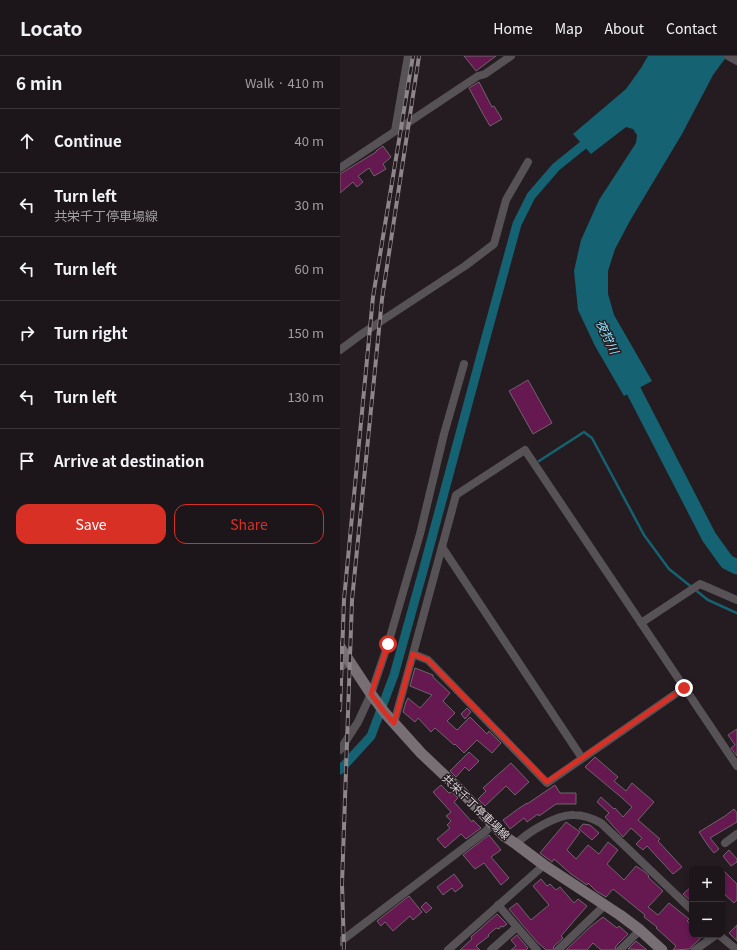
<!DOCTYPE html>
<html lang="en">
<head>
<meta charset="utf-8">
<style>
	body { margin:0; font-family:Georgia,"Noto Sans JP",serif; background:#292226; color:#f1f3f6 }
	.controls { position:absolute; right:12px; bottom:12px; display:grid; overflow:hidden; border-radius:8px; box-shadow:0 2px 6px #0003 }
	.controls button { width:36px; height:36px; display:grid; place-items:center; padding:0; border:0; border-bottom:1px solid #3a3438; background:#1c1519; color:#f1f3f6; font:20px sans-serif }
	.stop { position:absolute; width:12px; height:12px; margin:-9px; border:3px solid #d93025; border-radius:50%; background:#fff }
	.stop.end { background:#d93025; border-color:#fff; box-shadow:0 1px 4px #0008 }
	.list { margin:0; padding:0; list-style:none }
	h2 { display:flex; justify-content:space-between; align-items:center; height:52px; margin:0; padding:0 16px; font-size:17px }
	h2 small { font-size:13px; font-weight:400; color:#a09fa2 }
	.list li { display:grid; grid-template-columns:26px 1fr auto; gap:12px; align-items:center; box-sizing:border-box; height:64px; padding:0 16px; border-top:1px solid #3a3438 }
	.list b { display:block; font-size:15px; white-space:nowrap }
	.list p { margin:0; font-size:13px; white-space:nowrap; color:#a09fa2 }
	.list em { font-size:13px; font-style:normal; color:#a09fa2 }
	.actions { display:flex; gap:8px; padding:12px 16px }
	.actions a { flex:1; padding:9px 0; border:1px solid #d93025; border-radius:12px; text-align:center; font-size:14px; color:#d93025 }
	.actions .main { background:#d93025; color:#fff }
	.icon { flex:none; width:22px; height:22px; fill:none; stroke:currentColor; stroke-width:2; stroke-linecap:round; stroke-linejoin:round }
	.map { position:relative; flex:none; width:397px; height:894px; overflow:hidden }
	header { display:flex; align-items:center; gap:24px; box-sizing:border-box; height:56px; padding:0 20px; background:#1c1519; border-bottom:1px solid #3a3438 }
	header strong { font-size:19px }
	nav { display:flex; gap:22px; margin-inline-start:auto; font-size:14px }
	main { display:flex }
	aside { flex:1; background:#1c1519 }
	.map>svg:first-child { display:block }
</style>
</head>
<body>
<header>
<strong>Locato</strong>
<nav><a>Home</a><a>Map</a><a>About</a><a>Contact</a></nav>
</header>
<main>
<aside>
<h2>6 min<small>Walk · 410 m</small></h2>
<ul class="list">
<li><svg class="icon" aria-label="ahead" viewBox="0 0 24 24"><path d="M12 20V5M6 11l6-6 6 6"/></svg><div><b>Continue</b></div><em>40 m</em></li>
<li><svg class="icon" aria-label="left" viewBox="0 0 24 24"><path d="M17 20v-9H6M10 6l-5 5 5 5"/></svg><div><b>Turn left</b><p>共栄千丁停車場線</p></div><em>30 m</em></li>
<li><svg class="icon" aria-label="left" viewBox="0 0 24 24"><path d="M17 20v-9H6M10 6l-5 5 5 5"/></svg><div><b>Turn left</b></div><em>60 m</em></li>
<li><svg class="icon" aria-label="right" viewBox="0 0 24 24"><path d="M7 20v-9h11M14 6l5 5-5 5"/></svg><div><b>Turn right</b></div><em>150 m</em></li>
<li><svg class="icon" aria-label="left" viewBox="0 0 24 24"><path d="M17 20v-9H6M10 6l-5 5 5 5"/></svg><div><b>Turn left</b></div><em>130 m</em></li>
<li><svg class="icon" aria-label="arrive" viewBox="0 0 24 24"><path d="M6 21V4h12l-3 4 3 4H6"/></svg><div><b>Arrive at destination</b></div></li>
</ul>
<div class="actions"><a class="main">Save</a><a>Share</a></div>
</aside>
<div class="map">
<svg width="397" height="894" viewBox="0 0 397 894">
	<rect width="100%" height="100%" fill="#251c21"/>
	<path fill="#146272" d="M308 0H387L373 19 342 78 291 163 275 193 268 215V238L274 259 312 325 284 340 255 290 238 254 234 215 241 184 259 144 296 87 297 79 293 73 286 71 251 98 233 78 286 33 301 12Z"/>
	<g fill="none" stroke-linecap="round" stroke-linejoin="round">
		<path stroke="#146272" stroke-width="2.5" d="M199 405 244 376 252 382 304 479 329 513 368 544 397 557"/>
		<path stroke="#146272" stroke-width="9" d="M0 714 31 680 54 619 83 515 143 292 177 168 191 140 216 111 252 82"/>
		<path stroke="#146272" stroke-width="15" d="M284 316 369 481 387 506 397 511"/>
	</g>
	<g fill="#661950" stroke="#6f646b">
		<path d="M124 0H156L136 15Z"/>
		<path d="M139 26 152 51 154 50 162 63 150 70 143 58 129 32Z"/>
		<path d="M43 90 51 101 43 108 46 113 34 120 29 112 18 120 23 126 17 131 13 126 0 137V118L36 96V95Z"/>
		<path d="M188 324 212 367 193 378 169 335Z"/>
		<path d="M75 612 93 619V621L110 637 103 645 115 657 107 665 117 674 130 661 147 678 149 675 161 687 152 697 137 684 124 697 115 688 114 689 95 672 91 676 78 662 75 666 63 656 66 646 68 642 80 652 92 639 70 630Z"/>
		<path d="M127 652 131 656 125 663 121 658Z"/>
		<path d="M397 673V700L391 692 395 689 388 679Z"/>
		<path d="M129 696 139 705 129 715 125 711 116 721 110 715Z"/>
		<path d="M255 701 278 721 274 725 286 735 292 727 314 746 298 764 320 783 318 785 342 811 333 818 307 790 303 794 296 788 302 782 291 772 283 781 265 761 269 757 257 746 261 741 274 753 275 752 283 761 292 751 281 741 245 711Z"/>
		<path d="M171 707 189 726 175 739 166 730 145 750 138 743 146 735 143 732Z"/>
		<path d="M101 729 109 737 112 736 118 742 114 746 132 766 133 764 141 772 126 783 121 778 105 792 97 783 110 772 107 769 111 765 106 760 111 756 93 736Z"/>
		<path d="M215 729 220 737H236V748H216L199 760 198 758 187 766 184 762 170 773 163 764 178 753 187 747V748Z"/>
		<path d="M394 753 397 757V766L370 782 379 793 374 797 369 791 359 776 385 760Z"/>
		<path d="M226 766 240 776 227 794 236 803 248 789 259 798 268 786 278 794 267 808 284 824 296 810 305 816 309 820 308 821 323 835 308 851 318 859 329 847 349 863 347 865 352 869V879H363L358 885 352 890 350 893 333 894 336 890 316 872 317 871 304 861 305 859 273 833 266 841 256 835 248 827 247 829 231 818 214 803 212 806 200 797Z"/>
		<path d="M243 768 250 769 259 777 252 784 239 773Z"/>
		<path d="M149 779 161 794 151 801 169 822 161 829 144 807 135 813 123 799Z"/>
		<path d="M389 794 397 803V806L391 810 383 800Z"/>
		<path d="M382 813 397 828V844L394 847 382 836Z"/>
		<path d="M114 818 123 830 115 836 112 832 103 839 97 831Z"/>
		<path d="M201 823 207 830 210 828 216 834 220 831 234 847 238 843 247 850 221 880 223 882 214 890 213 894H206L197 886 169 853 177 847 191 864 209 849 193 830Z"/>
		<path d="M352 830V846L343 838Z"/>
		<path d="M69 840 82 856 73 864 70 860 53 875 45 866 41 870 37 865Z"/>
		<path d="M86 846 92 852 86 857 81 851Z"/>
		<path d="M157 858 167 868 163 871 161 870 159 873 156 872 148 879 149 880 136 890 140 894H120L132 883 131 881Z"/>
		<path d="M263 861 277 872 279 870 288 878 276 890 275 894H261L253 887 247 894H226L250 871Z"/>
		<path d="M397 869V885L389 877Z"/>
		<path d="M177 879 188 892 186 894H171L176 890 171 884Z"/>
		<path d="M296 885 307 894 288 893Z"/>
	</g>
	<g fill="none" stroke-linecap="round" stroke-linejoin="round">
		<g stroke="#575255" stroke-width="8">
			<path d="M388 0 397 5"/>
			<path d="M55 75 68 0"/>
			<path d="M0 112 138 20 145 18 171 0"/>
			<path d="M0 294 23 277 125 210 154 188 166 144 188 106"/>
			<path d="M102 491 242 702"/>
			<path d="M301 567 360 528 397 544"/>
			<path d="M73 598 116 439 185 394 397 710"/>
			<path d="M54 667 73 598 88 604 207 727 344 632"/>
			<path d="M0 694 18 666 31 638 48 588 80 478 104 378 124 308"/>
			<path d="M385 787 397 778"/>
			<path d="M176 788C188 776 217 758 234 759 244 759 252 762 261 767L352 854"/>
			<path d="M158 849 197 894"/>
			<path d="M379 879 397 894"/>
			<path d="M0 886 146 775 152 768"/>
			<path d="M108 894 204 809"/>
			<path d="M151 894 177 871"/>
			<path d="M218 894 265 849"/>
			<path d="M280 894 300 874"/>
			<path d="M355 894 376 879"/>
		</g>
		<path stroke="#575255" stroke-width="10" d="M0 610 9 604"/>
		<path stroke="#776f73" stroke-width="11" d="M0 591 31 638 45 657 81 697 118 732 164 780 176 788 204 809 280 859 300 874 322 894"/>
		<g stroke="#8d858a" stroke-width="4">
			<g id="rail">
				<path d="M0 654 4 544 33 241 73 0"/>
				<path d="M4 894 2 828 12 544 42 243 79 0"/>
			</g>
		</g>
		<use href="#rail" stroke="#251c21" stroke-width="2.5" stroke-dasharray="8" stroke-linecap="butt"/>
	</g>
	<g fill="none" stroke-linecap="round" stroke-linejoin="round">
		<path stroke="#d93025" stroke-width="5" d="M48 588 31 638 45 657 54 667 73 598 88 604 207 726 344 632"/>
	</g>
	<g text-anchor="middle" stroke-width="3" stroke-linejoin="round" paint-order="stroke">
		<g font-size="11" fill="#dfd8dc" stroke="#251c21">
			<text transform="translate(136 751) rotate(44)" y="4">共栄千丁停車場線</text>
		</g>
		<g font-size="12" font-style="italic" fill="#8ce8ff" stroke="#251c21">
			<text transform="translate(267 281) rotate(64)" y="4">夜狩川</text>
		</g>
	</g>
</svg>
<div class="controls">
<button>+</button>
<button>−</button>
</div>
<div class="stop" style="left:48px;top:588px"></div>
<div class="stop end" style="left:344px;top:632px"></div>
</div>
</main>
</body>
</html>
